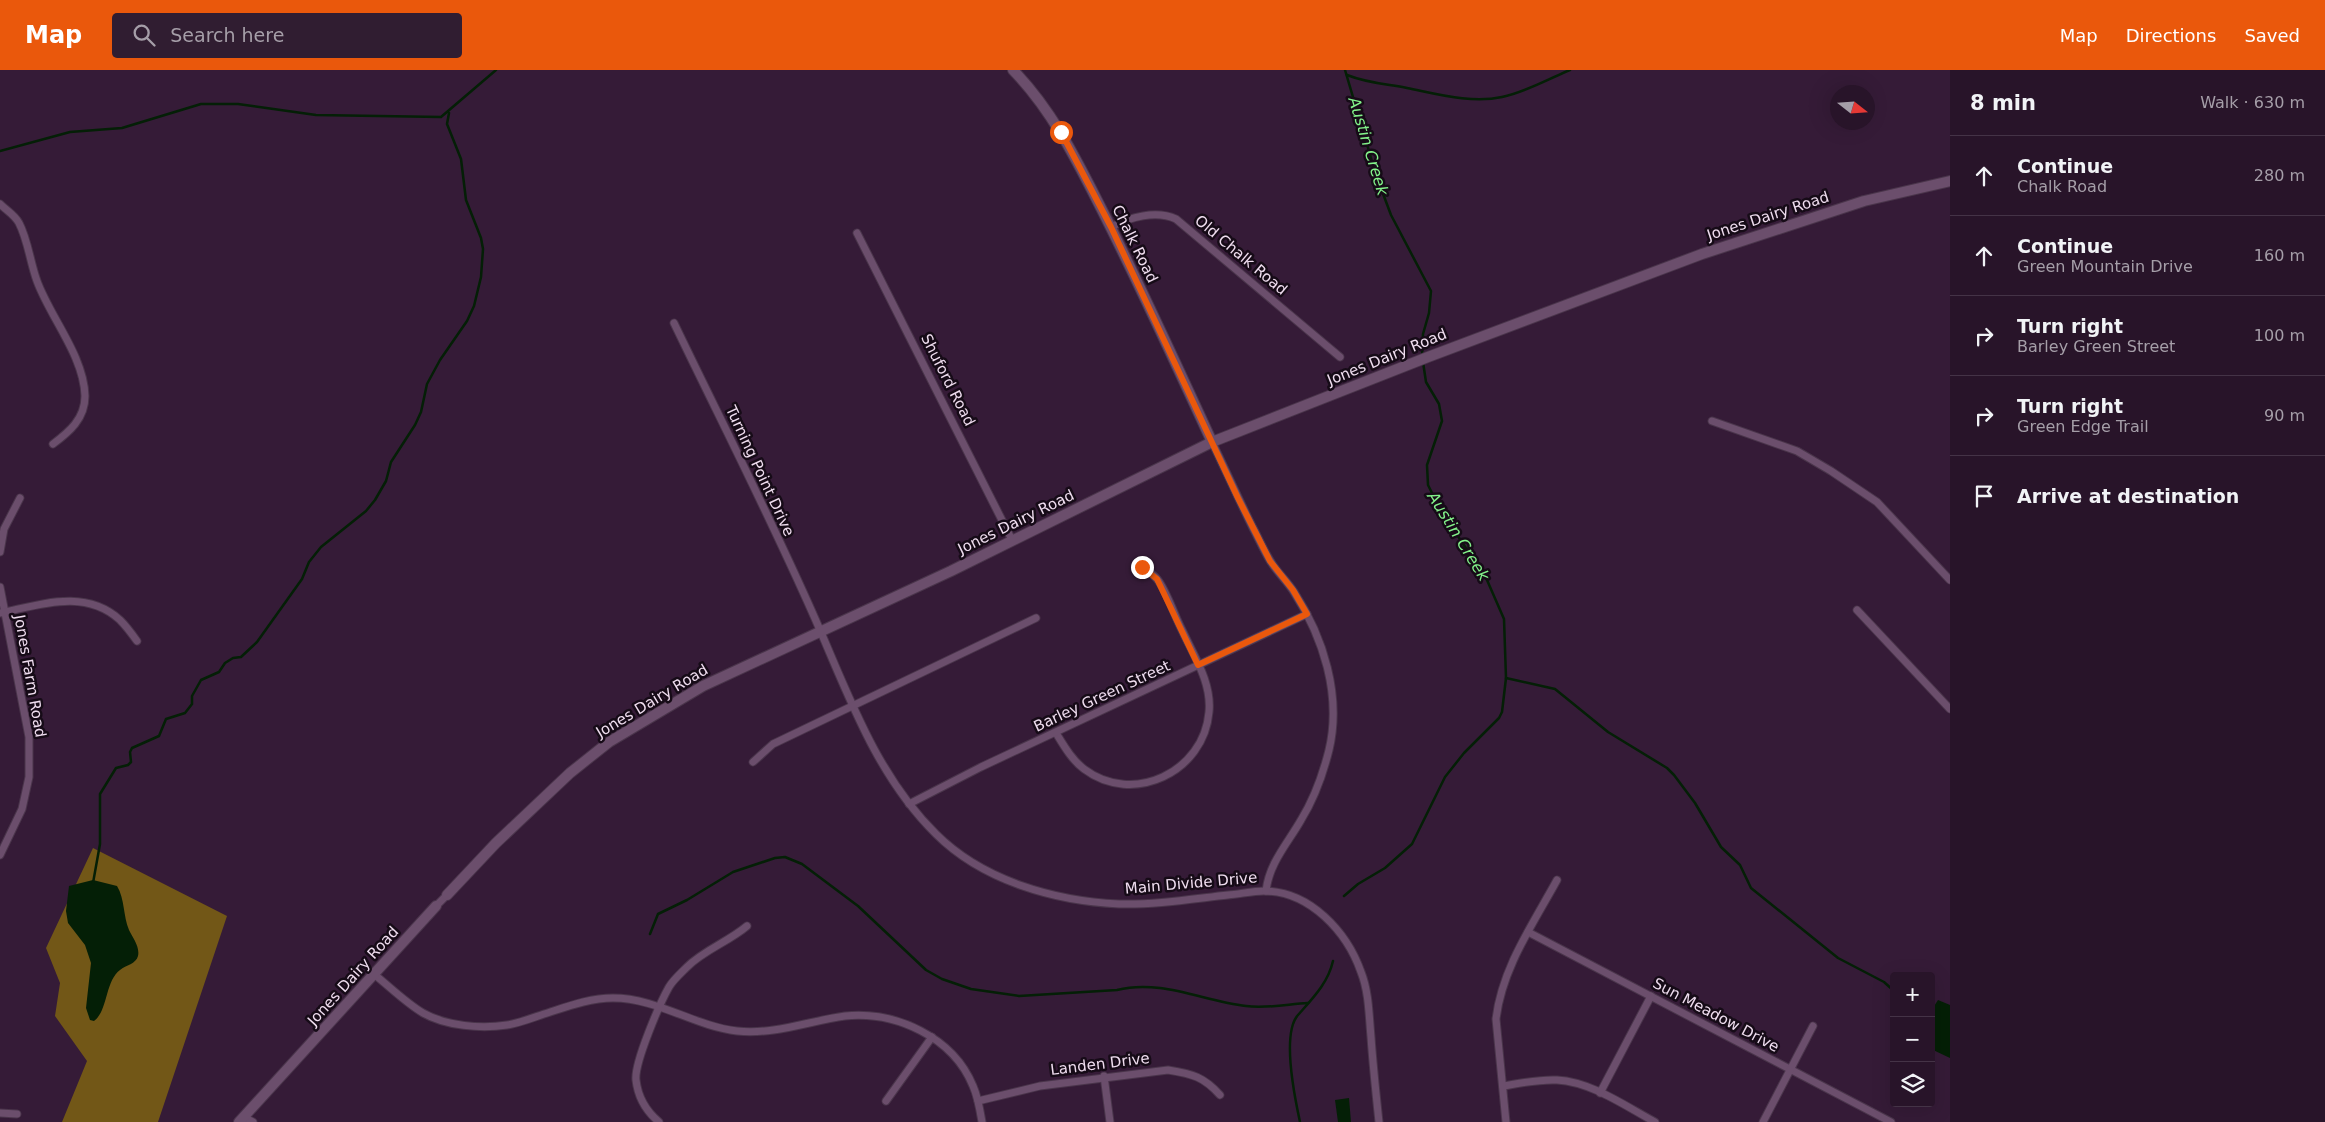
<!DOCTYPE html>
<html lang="en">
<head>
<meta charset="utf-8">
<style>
	body { margin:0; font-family:"DejaVu Sans",sans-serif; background:#301d31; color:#f1f3f6 }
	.controls { position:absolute; right:15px; bottom:15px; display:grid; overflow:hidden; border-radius:5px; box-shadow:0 5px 20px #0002 }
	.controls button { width:45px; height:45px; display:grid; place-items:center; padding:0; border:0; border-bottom:1px solid #443346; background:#281429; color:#f1f3f6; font:25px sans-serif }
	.compass { position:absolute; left:1830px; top:15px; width:45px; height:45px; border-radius:50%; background:#281429; box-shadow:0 5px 20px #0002; rotate:107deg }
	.stop { position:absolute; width:15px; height:15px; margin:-11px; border:4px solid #ea580c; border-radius:50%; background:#fff }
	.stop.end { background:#ea580c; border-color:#fff; box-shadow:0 1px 5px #0008 }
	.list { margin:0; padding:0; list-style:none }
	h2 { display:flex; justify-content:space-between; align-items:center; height:65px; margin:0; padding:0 20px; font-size:21px }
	h2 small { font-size:16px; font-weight:400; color:#a59ea8 }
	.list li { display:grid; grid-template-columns:32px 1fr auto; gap:15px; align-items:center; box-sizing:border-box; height:80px; padding:0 20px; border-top:1px solid #443346 }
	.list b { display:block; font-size:19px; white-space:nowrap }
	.list p { margin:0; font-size:16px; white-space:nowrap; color:#a59ea8 }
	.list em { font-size:16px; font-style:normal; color:#a59ea8 }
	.icon { flex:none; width:28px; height:28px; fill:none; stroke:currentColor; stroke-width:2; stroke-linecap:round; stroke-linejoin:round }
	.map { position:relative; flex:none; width:1950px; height:1052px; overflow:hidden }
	header { display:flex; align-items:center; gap:30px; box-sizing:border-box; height:70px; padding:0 25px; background:#ea580c; color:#fff }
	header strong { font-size:24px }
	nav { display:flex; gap:28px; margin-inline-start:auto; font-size:18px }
	.search { width:350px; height:45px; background:#301d31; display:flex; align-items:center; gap:12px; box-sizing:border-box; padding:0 18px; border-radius:5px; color:#a59ea8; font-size:19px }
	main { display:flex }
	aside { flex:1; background:#281429 }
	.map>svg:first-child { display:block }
</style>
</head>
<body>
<header>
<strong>Map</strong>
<div class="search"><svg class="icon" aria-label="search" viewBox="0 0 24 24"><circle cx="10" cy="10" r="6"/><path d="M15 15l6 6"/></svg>Search here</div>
<nav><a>Map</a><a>Directions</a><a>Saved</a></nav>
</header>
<main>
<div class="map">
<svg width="1950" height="1052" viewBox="0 0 1950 1052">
	<rect width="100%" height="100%" fill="#351b37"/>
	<path fill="#725717" d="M93 778 227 846 158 1052H62L87 991 55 946 60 913 46 878Z"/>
	<g fill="#041f06">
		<path d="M93 810 117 816C125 829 123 846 129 860 133 868 140 877 138 886 136 894 126 895 120 900 105 911 108 941 94 951L90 950 86 938 91 893 85 875 68 853 66 841 69 816Z"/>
		<path d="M1938 930 1950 935V988L1931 979V941Z"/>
		<path d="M1349 1028 1351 1052H1338L1335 1030Z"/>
	</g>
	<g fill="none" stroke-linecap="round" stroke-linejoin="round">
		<g stroke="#041f06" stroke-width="2.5">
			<path d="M1345 0 1376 105 1391 145 1431 221 1429 243 1423 264 1422 286"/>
			<path d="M1347 5C1367 13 1386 14 1407 18 1437 24 1472 34 1502 27 1526 22 1548 9 1570 0"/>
			<path d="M0 81 70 62 122 58 201 34H238L316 45 441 47 496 0"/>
			<path d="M1506 608 1555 619 1608 662 1667 698 1674 705 1695 733 1721 777 1740 795 1751 818 1838 888 1884 912 1894 921"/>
			<path d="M93 813 100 774V724L116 698 128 695 131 692 130 682 132 678 159 666 166 649 185 643 192 634V626L201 610 219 602 225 593 233 588 241 587 257 572 302 509 309 492 321 477 366 441 375 430 386 411 391 392 415 355 421 342 427 314 440 290 467 251 474 236 481 207 483 179 481 168 466 130 461 89 447 54 449 43"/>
			<path d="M1344 826 1358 814 1385 798 1412 774 1445 707 1464 683 1499 648 1502 642 1506 608 1504 549 1487 510 1440 439 1428 415 1427 395 1442 351 1439 334 1426 312 1423 292"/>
			<path d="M650 864 658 844 687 830 733 802 775 788 785 787 802 794 858 836 926 900 942 909 971 919 1019 926 1117 920C1161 909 1203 931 1246 936 1266 939 1289 934 1308 933"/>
			<path d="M1300 1052C1295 1029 1281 964 1298 945 1313 928 1328 913 1333 891"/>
		</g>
		<g stroke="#4a354b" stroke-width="9">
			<g id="street">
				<path d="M0 134C6 140 15 145 19 153 28 170 30 192 37 211 50 247 84 286 85 326 85 349 69 362 53 374"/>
				<path d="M1111 157C1130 147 1156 140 1176 149L1340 287"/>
				<path d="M857 163 1012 470"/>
				<path d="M674 253C723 355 775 456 820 560 851 632 879 708 936 764 983 811 1055 831 1119 834 1155 835 1192 829 1228 825 1240 824 1253 821 1264 821 1310 821 1347 862 1361 902 1369 922 1369 946 1371 967 1373 996 1376 1024 1379 1052"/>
				<path d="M1712 351 1797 381 1831 401 1877 432 1950 510"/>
				<path d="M1212 372C1226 401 1239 430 1253 458 1259 469 1264 481 1271 492 1277 502 1287 511 1294 522 1323 567 1342 625 1329 680 1323 704 1314 729 1301 750 1288 773 1269 793 1266 821"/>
				<path d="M0 482 4 459 20 428"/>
				<path d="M0 517 29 667V707L22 739 0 785"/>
				<path d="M1857 540 1950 639"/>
				<path d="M0 543C40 535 85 518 120 550 126 556 132 564 137 571"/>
				<path d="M1056 663C1064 676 1072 690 1084 699 1133 736 1204 702 1209 642 1212 613 1194 586 1182 560 1175 547 1166 519 1157 509 1153 504 1147 501 1142 497"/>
				<path d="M753 692 773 674 1036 548"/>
				<path d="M909 734 981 697 1307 544"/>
				<path d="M436 836 447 825"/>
				<path d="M1528 862 1891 1052"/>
				<path d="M375 905C390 917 406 933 423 943 446 956 481 959 507 955 520 953 532 948 544 944 566 937 589 928 613 928 657 928 694 956 737 961 774 965 809 951 845 946 896 941 953 967 973 1016 978 1027 980 1040 982 1052"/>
				<path d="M1104 1006 1110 1052"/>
				<path d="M1503 1016C1521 1013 1539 1009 1557 1010 1592 1012 1625 1036 1655 1052"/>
				<path d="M1600 1023 1651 926"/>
				<path d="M886 1031 932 967"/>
				<path d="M978 1031 1040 1016 1168 1000C1193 1004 1204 1007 1220 1025"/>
				<path d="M0 1043 17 1044"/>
				<path d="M243 1047 253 1052"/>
				<path d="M659 1052C646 1041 638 1028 636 1010 634 993 660 933 669 917 673 910 681 903 687 897 704 880 728 872 747 856"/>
				<path d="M1506 1052 1496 949C1502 898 1533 854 1557 810"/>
				<path d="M1763 1052 1813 956"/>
			</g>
		</g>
		<g stroke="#4a354b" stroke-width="12">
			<g id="secondary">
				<path d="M1013 0C1052 40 1076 89 1101 138 1140 215 1176 294 1212 372"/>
				<path d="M447 825 496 773 570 703 609 672 703 616 951 501 1212 372 1428 287 1702 184 1864 131 1950 111"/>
				<path d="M239 1052 436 836"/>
			</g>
		</g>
		<use href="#street" stroke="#6b4e6c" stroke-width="7"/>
		<use href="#secondary" stroke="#6b4e6c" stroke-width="10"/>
	</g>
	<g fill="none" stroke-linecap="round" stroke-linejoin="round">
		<path stroke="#ea580c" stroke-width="6" d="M1061 62 1111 157 1238 428 1270 491 1293 520 1307 544 1198 595 1157 509 1142 497"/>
	</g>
	<g text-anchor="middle" stroke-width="5" stroke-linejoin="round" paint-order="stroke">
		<g font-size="15" fill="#efddef" stroke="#160b17">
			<text transform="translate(1768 146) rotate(-18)" y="5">Jones Dairy Road</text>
			<text transform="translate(1135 174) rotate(64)" y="5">Chalk Road</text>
			<text transform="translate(1241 185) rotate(40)" y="5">Old Chalk Road</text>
			<text transform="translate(1387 287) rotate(-22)" y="5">Jones Dairy Road</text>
			<text transform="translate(948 310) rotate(63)" y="5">Shuford Road</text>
			<text transform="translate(760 401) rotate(65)" y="5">Turning Point Drive</text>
			<text transform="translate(1016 452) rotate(-26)" y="5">Jones Dairy Road</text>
			<text transform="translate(30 606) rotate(80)" y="5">Jones Farm Road</text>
			<text transform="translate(1102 626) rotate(-25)" y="5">Barley Green Street</text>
			<text transform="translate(652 631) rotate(-31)" y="5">Jones Dairy Road</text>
			<text transform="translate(1191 813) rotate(-5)" y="5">Main Divide Drive</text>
			<text transform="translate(353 906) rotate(-48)" y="5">Jones Dairy Road</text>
			<text transform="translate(1716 945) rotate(28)" y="5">Sun Meadow Drive</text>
			<text transform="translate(1100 994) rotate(-7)" y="5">Landen Drive</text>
		</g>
		<g font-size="16" font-style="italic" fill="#83f28a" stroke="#160b17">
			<text transform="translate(1369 76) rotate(73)" y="6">Austin Creek</text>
			<text transform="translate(1459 466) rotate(58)" y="6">Austin Creek</text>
		</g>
	</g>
</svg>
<div class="controls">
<button>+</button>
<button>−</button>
<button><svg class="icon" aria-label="layers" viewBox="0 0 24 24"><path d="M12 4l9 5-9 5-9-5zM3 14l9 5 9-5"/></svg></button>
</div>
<svg class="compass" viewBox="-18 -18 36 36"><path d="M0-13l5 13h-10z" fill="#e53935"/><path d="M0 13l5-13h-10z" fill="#a59ea8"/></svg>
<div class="stop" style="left:1061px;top:62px"></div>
<div class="stop end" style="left:1142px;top:497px"></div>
</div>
<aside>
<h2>8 min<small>Walk · 630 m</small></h2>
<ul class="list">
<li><svg class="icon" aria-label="ahead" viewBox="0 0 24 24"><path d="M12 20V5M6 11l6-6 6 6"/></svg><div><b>Continue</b><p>Chalk Road</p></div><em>280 m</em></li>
<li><svg class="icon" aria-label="ahead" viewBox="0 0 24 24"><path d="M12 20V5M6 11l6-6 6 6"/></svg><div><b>Continue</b><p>Green Mountain Drive</p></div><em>160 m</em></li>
<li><svg class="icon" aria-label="right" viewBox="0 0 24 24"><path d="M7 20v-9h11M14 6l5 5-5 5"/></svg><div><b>Turn right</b><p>Barley Green Street</p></div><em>100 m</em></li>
<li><svg class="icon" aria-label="right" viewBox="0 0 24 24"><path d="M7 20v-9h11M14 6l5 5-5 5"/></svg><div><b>Turn right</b><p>Green Edge Trail</p></div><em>90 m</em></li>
<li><svg class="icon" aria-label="arrive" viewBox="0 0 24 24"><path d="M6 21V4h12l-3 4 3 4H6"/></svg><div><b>Arrive at destination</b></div></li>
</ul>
</aside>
</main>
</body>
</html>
